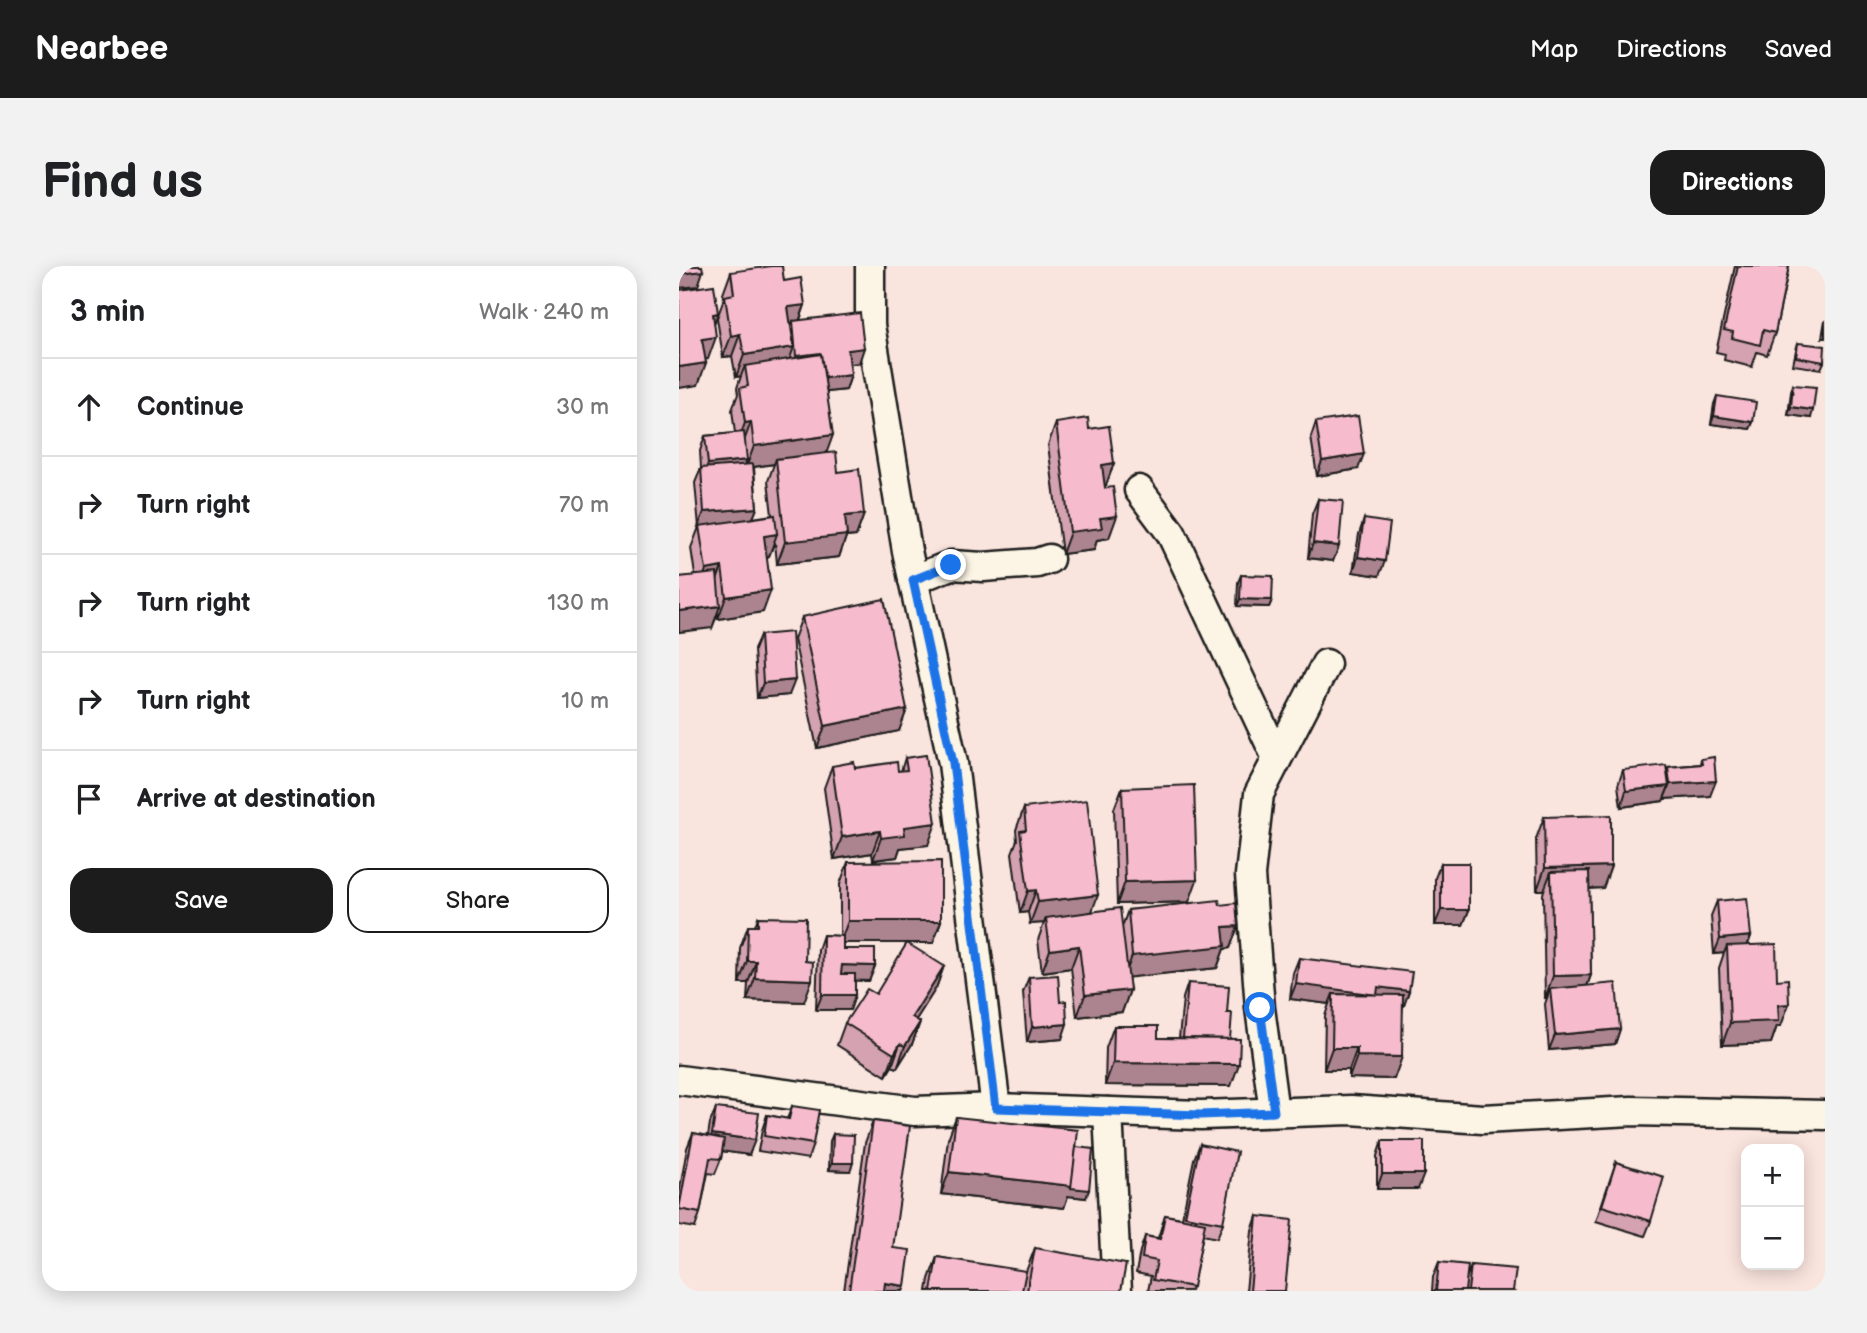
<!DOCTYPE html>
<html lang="en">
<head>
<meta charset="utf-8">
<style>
	body { margin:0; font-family:"Balsamiq Sans",sans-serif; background:#f2f2f2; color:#202124 }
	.controls { position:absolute; right:21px; bottom:21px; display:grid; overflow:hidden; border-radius:14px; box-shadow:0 4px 18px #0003 }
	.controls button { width:63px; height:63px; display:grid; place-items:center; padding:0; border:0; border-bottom:2px solid #e0e0e0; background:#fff; color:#202124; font:35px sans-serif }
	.stop { position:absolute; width:21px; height:21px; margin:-16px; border:5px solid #1a73e8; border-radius:50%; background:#fff }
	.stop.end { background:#1a73e8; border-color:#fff; box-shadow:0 2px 7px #0008 }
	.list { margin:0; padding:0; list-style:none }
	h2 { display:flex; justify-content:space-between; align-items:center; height:91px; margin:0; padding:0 28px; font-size:30px }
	h2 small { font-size:23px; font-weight:400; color:#757577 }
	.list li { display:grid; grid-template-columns:46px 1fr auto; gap:21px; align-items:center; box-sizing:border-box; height:98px; padding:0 28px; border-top:2px solid #e0e0e0 }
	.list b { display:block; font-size:26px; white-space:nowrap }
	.list em { font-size:23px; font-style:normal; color:#757577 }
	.actions { display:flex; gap:14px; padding:21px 28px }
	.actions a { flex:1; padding:16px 0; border:2px solid #1c1c1c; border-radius:21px; text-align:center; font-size:24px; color:#1c1c1c }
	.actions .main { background:#1c1c1c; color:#fff }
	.icon { flex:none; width:38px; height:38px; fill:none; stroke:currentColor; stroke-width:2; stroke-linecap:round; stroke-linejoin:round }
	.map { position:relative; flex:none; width:1146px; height:1025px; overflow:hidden; border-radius:21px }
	header { display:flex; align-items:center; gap:42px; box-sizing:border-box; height:98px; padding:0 35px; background:#1c1c1c; color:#fff }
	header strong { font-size:33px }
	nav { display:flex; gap:38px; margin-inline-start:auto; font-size:24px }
	.intro { display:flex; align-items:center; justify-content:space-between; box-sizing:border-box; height:168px; padding:0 42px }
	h1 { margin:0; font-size:49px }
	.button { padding:18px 32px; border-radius:21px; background:#1c1c1c; color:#fff; font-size:24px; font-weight:700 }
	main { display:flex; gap:42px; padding:0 42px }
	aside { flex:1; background:#fff; border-radius:21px; box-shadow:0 4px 18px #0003 }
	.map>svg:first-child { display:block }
</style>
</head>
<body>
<header>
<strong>Nearbee</strong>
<nav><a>Map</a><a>Directions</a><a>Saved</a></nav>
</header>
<div class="intro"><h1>Find us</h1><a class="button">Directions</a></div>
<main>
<aside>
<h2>3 min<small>Walk · 240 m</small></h2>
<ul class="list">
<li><svg class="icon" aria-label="ahead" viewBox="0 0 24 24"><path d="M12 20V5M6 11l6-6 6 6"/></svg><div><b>Continue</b></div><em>30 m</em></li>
<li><svg class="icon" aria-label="right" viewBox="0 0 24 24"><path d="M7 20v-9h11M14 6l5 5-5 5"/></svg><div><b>Turn right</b></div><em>70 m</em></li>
<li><svg class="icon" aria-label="right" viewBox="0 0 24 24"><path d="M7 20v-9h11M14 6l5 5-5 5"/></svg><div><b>Turn right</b></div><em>130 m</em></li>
<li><svg class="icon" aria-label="right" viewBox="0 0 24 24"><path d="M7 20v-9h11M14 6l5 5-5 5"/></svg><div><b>Turn right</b></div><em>10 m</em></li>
<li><svg class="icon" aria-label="arrive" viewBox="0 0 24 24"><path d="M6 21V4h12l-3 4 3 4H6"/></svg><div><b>Arrive at destination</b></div></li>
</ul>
<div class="actions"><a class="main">Save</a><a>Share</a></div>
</aside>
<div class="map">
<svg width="1146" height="1025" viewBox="0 0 1146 1025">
	<rect width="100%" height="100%" fill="#fae4de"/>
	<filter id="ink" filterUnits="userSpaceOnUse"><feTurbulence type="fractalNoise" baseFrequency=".0143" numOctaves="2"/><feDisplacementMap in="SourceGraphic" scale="14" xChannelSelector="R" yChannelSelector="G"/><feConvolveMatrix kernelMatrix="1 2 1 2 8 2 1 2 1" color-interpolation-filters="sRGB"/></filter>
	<g filter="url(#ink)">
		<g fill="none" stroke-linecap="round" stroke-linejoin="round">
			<g stroke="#1c1c1c" stroke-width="33">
				<g id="minor">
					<path d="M191 0V59L228 285 274 497 317 842"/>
					<path d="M460 224 492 267 598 492"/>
					<path d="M234 314 272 299 304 301 358 297 370 293"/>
					<path d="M0 814 236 845 317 842 522 849 672 844 804 853 952 845 1146 849"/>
					<path d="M429 846 438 1025"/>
					<path d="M595 846 581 742 571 609 580 528 647 398"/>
				</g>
			</g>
			<use href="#minor" stroke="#fcf5e5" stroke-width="28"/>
		</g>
		<g fill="#d4a2b1" stroke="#1c1c1c" stroke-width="2" fill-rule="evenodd">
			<path d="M1056 0H1110L1096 67 1088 89 1078 86 1073 101 1045 94 1046 88 1037 86Z"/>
			<path d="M52 6 105 15 126 39 121 54 180 97 171 98 172 109 167 124 148 126 147 187 185 248 177 270 167 271 160 291 98 298 96 276 90 290 88 291 84 346 39 353V347L33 362 16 309 12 282 20 261 16 217 22 202 21 185 26 170 56 167 53 144 59 128 58 122 62 110 57 111 53 90 44 91 38 52 45 33 44 28ZM95 198 89 215 93 249 74 252 78 242 75 201Z"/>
			<path d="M1146 54V72H1143Z"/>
			<path d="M1119 77 1145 96 1142 103 1114 99 1117 84Z"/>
			<path d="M1114 119 1132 152 1109 149 1112 126Z"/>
			<path d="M1038 130 1074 156 1071 163 1032 158 1035 138Z"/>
			<path d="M637 156 679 203 638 210 632 171Z"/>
			<path d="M377 157 435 197 427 219H426L430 272 418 274 415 284 383 288 369 179Z"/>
			<path d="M639 233 660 280 654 295 629 292 633 248Z"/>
			<path d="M685 253 700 310 674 306 680 268Z"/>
			<path d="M562 309 593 334 590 341 558 340 559 316Z"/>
			<path d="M123 351 228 443 220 465 138 482 115 373Z"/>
			<path d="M81 369 110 429 78 432 75 384Z"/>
			<path d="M226 492 249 579 221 582 218 591 194 594 193 587 155 593 145 522 153 500 219 505H222Z"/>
			<path d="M1022 493 1031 530 985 533V532L984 535 942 541 939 519 944 504 988 505 989 501 1021 498Z"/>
			<path d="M443 522 510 636 438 638 435 543Z"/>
			<path d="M345 542 413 646 443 661 449 644 541 639 559 660 551 682 545 683 538 702 449 711 451 724 443 746 398 751 392 702 363 706 359 674 365 657 351 658 349 646 341 647 333 587 338 574 337 564Z"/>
			<path d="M865 551 932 600 924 622 910 623 912 709 908 720 941 763 936 778 870 784 866 738 868 732H866L864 628 865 624H858L857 573Z"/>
			<path d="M169 596 262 655 254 677H164V683L196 700 190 715 176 714V729L171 744H137L139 684 144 669 161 670V618Z"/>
			<path d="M762 597 790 644 784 659H756V612Z"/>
			<path d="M1038 635 1072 670 1069 679 1098 714 1102 760H1098L1092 777 1043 779 1040 702 1045 687 1035 688 1032 650Z"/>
			<path d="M79 651 125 736 68 734 69 717H60L61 682 69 660H76Z"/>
			<path d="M620 692 730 725 724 740 715 813 670 812V804H645L646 750 650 738 611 733 614 707Z"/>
			<path d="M265 700 257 722 237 753 241 756 233 778 218 802 213 800 207 810 158 779 166 757 197 728Z"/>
			<path d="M350 711 381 736 383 773 348 776 344 726Z"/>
			<path d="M509 717 548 747 551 773 552 820 426 819 427 782 435 760 479 772H500L504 732Z"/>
			<path d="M113 840 134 878 129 893 79 885 83 864 88 849 108 853Z"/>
			<path d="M37 842 70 889 43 885 42 893 36 908 29 907 21 947 16 962 0 959V928L8 882 14 867 29 870 31 857Z"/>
			<path d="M277 851 397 881 407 932 389 930 385 942 262 928 269 873Z"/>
			<path d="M194 855 214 982 226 1020 224 1025H165L186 877Z"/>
			<path d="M154 868 171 905 150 904 151 875Z"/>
			<path d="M703 875 739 923H698V890Z"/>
			<path d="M521 878 544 957 538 972 524 969 512 1025H469L472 1010 457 1007 461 985 466 970 479 972 486 949 503 952 515 893Z"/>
			<path d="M937 896 972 955 966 970 917 955Z"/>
			<path d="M578 950 606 1025H567L573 965Z"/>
			<path d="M356 982 442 1025H248L250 1013 258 991 346 1008Z"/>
			<path d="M760 996 788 1010 792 999 834 1025H753L754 1011Z"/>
		</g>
		<g fill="#ac8490" stroke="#1c1c1c" stroke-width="2">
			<path d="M24 5 19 20 0 22V8Z"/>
			<path d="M126 39 118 61 114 55 111 62 109 41Z"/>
			<path d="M39 47 31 69 34 48Z"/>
			<path d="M61 68 53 90 44 91 52 70Z"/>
			<path d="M37 71 29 93 15 95 23 73Z"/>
			<path d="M115 81 107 103 66 100 62 110 57 111 65 89Z"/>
			<path d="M185 82 180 97 164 99 169 84Z"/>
			<path d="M27 97 19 119 0 122V101Z"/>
			<path d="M172 109 167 124 139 127 144 112Z"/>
			<path d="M1112 141 1134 144 1132 152 1109 149Z"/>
			<path d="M1035 150 1074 156 1071 163 1032 158Z"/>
			<path d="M72 156 64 178 58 179 66 157Z"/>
			<path d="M154 169 146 191 97 193 95 198 67 202 75 180Z"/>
			<path d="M685 188 679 203 638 210 643 195Z"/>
			<path d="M68 194 62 209 23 213 29 198Z"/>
			<path d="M435 197 427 219 415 221 423 199Z"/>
			<path d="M78 242 72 257 19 261 25 246Z"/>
			<path d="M185 248 177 270 167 271 160 291 98 298 106 276 166 250Z"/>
			<path d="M438 250 430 272 418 274 415 284 383 288 391 266 421 252Z"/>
			<path d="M98 268 90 290 77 292 85 270Z"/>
			<path d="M634 277 660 280 654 295 629 292Z"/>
			<path d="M679 291 706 295 700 310 674 306Z"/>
			<path d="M43 301 35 323 19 326 27 304Z"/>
			<path d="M92 324 84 346 39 353 47 331Z"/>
			<path d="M561 333 593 334 590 341 558 340Z"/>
			<path d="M41 340 33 362 0 366V345Z"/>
			<path d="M116 414 110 429 78 432 84 417Z"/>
			<path d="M228 443 220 465 138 482 146 460Z"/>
			<path d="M1037 515 1031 530 985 533 991 518Z"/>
			<path d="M990 520 984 535 942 541 947 525Z"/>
			<path d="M257 557 249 579 221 582 218 591 194 594 202 572 225 561Z"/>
			<path d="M201 565 193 587 155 593 163 571Z"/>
			<path d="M932 600 924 622 872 623V606L865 624H858L866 602Z"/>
			<path d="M518 614 510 636 438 638 446 616Z"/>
			<path d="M357 624 349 646 341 647 349 625Z"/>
			<path d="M419 629 411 651 367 652 365 657 351 658 359 636Z"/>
			<path d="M762 644H790L784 659H756Z"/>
			<path d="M169 655H262L254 677H161Z"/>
			<path d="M559 660 551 682 545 683 538 702 445 712 453 690 544 661Z"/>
			<path d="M1072 670 1066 685 1048 680 1045 687 1035 688 1041 673Z"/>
			<path d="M400 680 392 702 363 706 371 684Z"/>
			<path d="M68 695H77L69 717H60Z"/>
			<path d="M163 699 196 700 190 715 157 714Z"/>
			<path d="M265 700 257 722 225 773 233 751Z"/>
			<path d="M912 709 904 731 871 723 868 732H866L874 710Z"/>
			<path d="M76 712 133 714 125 736 68 734Z"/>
			<path d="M617 718 699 721 730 725 725 740 696 736 654 728 650 738 611 733Z"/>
			<path d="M451 724 443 746 398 751 406 729Z"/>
			<path d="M143 729H176L171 744H137Z"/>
			<path d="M1110 738 1102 760H1098L1092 777 1043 779 1051 757 1099 739Z"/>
			<path d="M241 756 233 778 218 802 226 780Z"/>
			<path d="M388 758 383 773 348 776 353 761Z"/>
			<path d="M941 763 936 778 870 784 876 769Z"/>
			<path d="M221 778 213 800 207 810 215 788Z"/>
			<path d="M653 782H678L670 804H645Z"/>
			<path d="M678 790 723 791 715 813 670 812Z"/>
			<path d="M434 797 560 798 552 820 426 819Z"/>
			<path d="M33 868 76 874 70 889 27 883Z"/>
			<path d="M153 897H174L171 905 150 904Z"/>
			<path d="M270 906 393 920 410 924 407 932 389 930 385 942 262 928Z"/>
			<path d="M703 908H745L739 923H698Z"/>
			<path d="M206 1017 226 1020 224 1025H203Z"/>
		</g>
		<g fill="#f6bcce" stroke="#1c1c1c" stroke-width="2">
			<path d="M0 0H23L24 5 0 8Z"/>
			<path d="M92 0H103L105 15 122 12 126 39 109 41 115 81 65 89 61 68 52 70 46 30 55 28 52 6Z"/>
			<path d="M1059 0H1110L1096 67 1084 64 1081 79 1053 72 1054 66 1045 64Z"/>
			<path d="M35 19 39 47 34 48 37 71 23 73 27 97 0 101V24Z"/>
			<path d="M181 47 185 82 169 84 172 109 146 112 141 87 117 90 114 55Z"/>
			<path d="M1119 77 1146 80 1145 96 1117 91Z"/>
			<path d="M142 88 154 169 75 180 72 156 66 157 61 122 69 120 66 100Z"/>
			<path d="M1114 119 1137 121 1134 144 1112 141Z"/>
			<path d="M1038 130 1077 136 1074 156 1035 150Z"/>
			<path d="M679 150 685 188 643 195 637 156Z"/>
			<path d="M409 152 410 163 430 160 435 197 423 199 426 222 434 221 438 250 421 252 423 262 391 266 377 157Z"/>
			<path d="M65 166 68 194 29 198 26 170Z"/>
			<path d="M157 186 159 206 180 203 185 248 166 250 168 269 106 276 97 193Z"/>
			<path d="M74 198 78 242 25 246 22 202Z"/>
			<path d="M639 233 664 235 660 280 634 277Z"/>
			<path d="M96 249 98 268 85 270 92 324 47 331 43 301 27 304 20 260Z"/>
			<path d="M685 253 711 257 706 295 679 291Z"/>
			<path d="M38 307 41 340 0 345V311Z"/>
			<path d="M562 309 594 310 593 334 561 333Z"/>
			<path d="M205 333 228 443 146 460 123 351Z"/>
			<path d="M113 366 116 414 84 417 81 369Z"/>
			<path d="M247 489 257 557 225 561 226 569 202 572 201 565 163 571 153 500 175 496 176 502 218 496 219 505 228 504 226 492Z"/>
			<path d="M1035 491 1037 515 991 518 989 501 1023 498 1022 493Z"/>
			<path d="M987 499 990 520 947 525 944 504Z"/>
			<path d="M515 519 518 614 446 616 443 522Z"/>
			<path d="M408 534 419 629 359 636 357 624 349 625 341 565 347 564 345 542Z"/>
			<path d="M932 549V600L866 602 865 551Z"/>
			<path d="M262 595V655H169V596Z"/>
			<rect x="762" y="597" width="28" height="47"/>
			<path d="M910 605 912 709 874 710 872 606Z"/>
			<path d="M1068 632 1072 670 1041 673 1038 635Z"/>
			<path d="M540 634 541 639 557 637 559 660 544 661 546 680 453 690 449 644Z"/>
			<path d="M441 642 451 724 406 729 400 680 371 684 367 652Z"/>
			<path d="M79 651 127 652 126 695 134 696 133 714 76 712 77 695H68L69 660H79Z"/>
			<path d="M144 669 164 670V683H196V700L163 699 162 708H176V729H143Z"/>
			<path d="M228 677 265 700 233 751 241 756 226 780 221 778 215 788 166 757 188 723 197 728Z"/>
			<path d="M1097 678 1098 714 1109 713 1110 738 1099 739 1100 755 1051 757 1048 680Z"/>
			<path d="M620 692 733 706 730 725 699 721 698 729 617 718Z"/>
			<path d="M379 709 381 736 387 735 388 758 353 761 350 711Z"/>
			<path d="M509 717 550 720 548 747H553L551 773 504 772Z"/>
			<path d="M937 717 941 763 876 769 871 723Z"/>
			<path d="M654 728 724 729 723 791 678 790V782H653Z"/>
			<path d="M435 760H479V772L561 773 560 798 434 797Z"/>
			<path d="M113 840 140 844 134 878 85 870 88 849 110 853Z"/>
			<path d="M37 842 80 847 76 874 33 868Z"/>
			<path d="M277 851 399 864 393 920 270 906Z"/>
			<path d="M194 855 231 860 214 982 231 984 226 1020 206 1017 205 1025H170Z"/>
			<path d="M14 867 45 873 42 893 31 892 21 947 0 943Z"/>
			<path d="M154 868 175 869 174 897H153Z"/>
			<rect x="703" y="875" width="42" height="33"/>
			<path d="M521 878 558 886 544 957 506 950Z"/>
			<path d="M397 881 414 883 410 924 392 922Z"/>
			<path d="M937 896 985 911 972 955 923 940Z"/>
			<path d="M486 949 526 957 514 1021 474 1014 478 995 463 992 466 970 481 973Z"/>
			<path d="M578 950 613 954 606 1025H571Z"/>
			<path d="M356 982 447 998 442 1025H348Z"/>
			<path d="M258 991 347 1005 343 1025H252Z"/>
			<path d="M760 996 789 999 786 1025H757Z"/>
			<path d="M792 999 837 1003 834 1025H789Z"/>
		</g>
	</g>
	<g fill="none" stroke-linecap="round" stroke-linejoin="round" filter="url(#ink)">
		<path stroke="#1a73e8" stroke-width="9" d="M272 299 234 314 274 497 317 842 522 849 595 846 581 742"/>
	</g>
</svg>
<div class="controls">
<button>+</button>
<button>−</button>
</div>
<div class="stop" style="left:581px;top:742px"></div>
<div class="stop end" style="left:272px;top:299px"></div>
</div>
</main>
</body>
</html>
